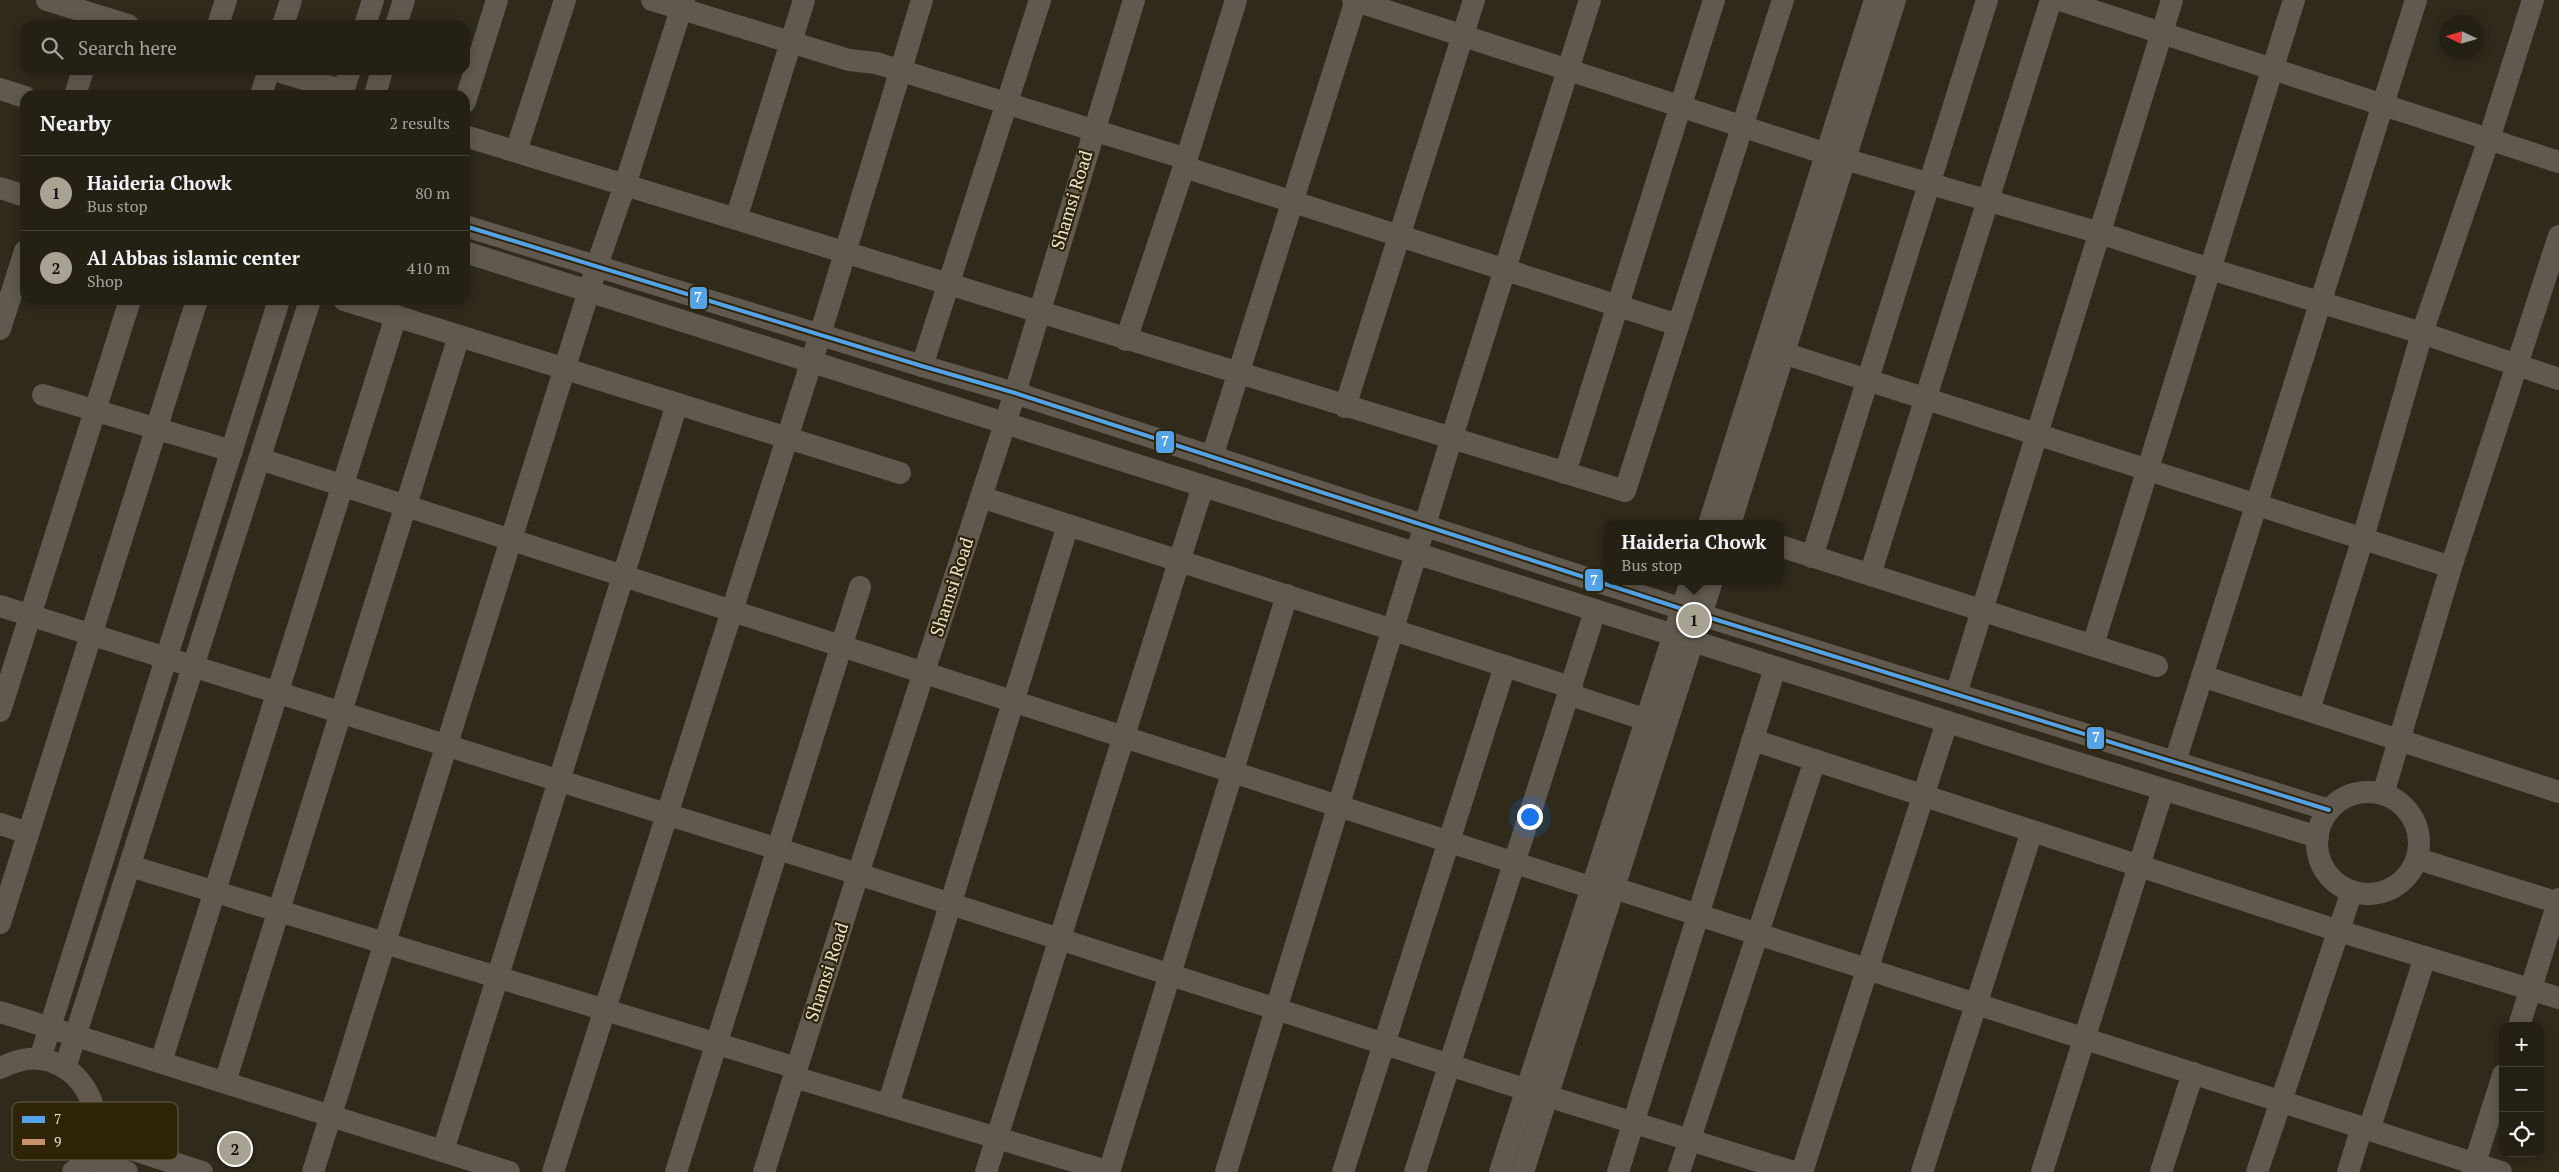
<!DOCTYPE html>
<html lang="en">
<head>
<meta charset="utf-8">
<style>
	body { margin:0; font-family:"PT Serif",serif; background:#302d22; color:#f1f3f6 }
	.controls { position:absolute; right:15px; bottom:15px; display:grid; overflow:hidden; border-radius:10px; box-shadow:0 2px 12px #0003 }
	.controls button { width:45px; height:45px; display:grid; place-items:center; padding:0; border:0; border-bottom:1px solid #413e34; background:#242014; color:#f1f3f6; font:25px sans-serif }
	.compass { position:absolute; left:2439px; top:15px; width:45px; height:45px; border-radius:50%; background:#242014; box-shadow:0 2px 12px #0003; rotate:274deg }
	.you { position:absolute; left:1529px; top:816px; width:18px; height:18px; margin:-12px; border:4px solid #fff; border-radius:50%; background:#1a73e8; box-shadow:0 0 0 8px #1a73e833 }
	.badge { display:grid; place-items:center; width:32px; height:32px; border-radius:50%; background:#a8a292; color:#111; font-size:16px; font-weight:700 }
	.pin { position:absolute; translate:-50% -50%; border:2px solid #fff; box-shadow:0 1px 5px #0006 }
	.popup { position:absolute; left:1604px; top:520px; width:180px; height:65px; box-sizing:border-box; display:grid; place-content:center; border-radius:10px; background:#242014; filter:drop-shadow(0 1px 4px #0005); font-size:16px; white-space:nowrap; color:#a3a3a0 }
	.popup b { font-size:19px; color:#f1f3f6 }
	.popup::after { content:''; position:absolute; left:50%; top:100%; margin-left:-10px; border:10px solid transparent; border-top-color:#242014 }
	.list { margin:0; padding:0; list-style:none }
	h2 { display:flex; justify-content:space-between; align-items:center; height:65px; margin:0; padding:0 20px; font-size:21px }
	h2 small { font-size:16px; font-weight:400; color:#a3a3a0 }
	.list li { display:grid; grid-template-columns:32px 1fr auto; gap:15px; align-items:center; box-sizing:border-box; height:75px; padding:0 20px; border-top:1px solid #413e34 }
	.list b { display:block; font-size:19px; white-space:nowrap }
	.list p { margin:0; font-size:16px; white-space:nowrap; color:#a3a3a0 }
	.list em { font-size:16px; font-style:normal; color:#a3a3a0 }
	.icon { flex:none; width:28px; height:28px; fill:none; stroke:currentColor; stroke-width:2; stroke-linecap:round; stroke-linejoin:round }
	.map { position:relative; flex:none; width:2559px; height:1172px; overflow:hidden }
	.search { position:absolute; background:#242014; box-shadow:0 2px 12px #0003; left:20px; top:20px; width:450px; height:55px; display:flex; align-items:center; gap:12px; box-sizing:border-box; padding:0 18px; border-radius:15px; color:#a3a3a0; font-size:19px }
	.panel { position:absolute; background:#242014; box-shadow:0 2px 12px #0003; left:20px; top:90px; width:450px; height:215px; border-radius:15px }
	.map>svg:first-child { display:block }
</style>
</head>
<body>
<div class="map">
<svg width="2559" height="1172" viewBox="0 0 2559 1172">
	<rect width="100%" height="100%" fill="#302a1b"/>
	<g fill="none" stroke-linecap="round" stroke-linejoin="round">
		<g stroke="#61584f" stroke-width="22">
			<path d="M47 0 128 25"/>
			<path d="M652 0 849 60 876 63 1187 159"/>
			<path d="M1353 0 1827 154 2100 233 2210 269 2422 333 2559 379"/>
			<path d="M2060 0 2559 162"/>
			<path d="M218 25 226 0"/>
			<path d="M283 25 291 0"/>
			<path d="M365 25 373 0"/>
			<path d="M396 25 404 0"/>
			<path d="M274 70 344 91"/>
			<path d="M0 89 25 97"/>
			<path d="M75 95 83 70"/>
			<path d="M261 95 269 70"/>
			<path d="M342 95 350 70"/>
			<path d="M375 95 382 70"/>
			<path d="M465 102 497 0"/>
			<path d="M465 136 1625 491 1783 0"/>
			<path d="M516 151 565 0"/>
			<path d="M1184 167 1678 325"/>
			<path d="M0 188 25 196"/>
			<path d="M736 219 804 0"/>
			<path d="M465 226 922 366 1015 393 1701 615 2329 810"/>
			<path d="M465 252 2052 755 2318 837"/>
			<path d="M344 300 900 473"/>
			<path d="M0 329 25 251"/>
			<path d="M1126 340 1184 167 1236 0"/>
			<path d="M1783 353 2451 567"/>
			<path d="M922 366 1040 0"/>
			<path d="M43 395 232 451"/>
			<path d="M1345 407 1474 0"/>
			<path d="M1212 457 1356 0"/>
			<path d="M260 459 1593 888"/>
			<path d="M1565 473 1714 0"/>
			<path d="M981 497 1570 687 1577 697 1647 720"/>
			<path d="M1709 524 1875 0"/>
			<path d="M1730 524 1895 0"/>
			<path d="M1780 546 2157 666"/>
			<path d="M1812 557 1987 0"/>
			<path d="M1870 575 2051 0"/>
			<path d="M0 606 858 874 1527 1090 1794 1172"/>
			<path d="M2093 645 2294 0"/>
			<path d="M2202 676 2559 792"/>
			<path d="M1956 694 2172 0"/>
			<path d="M2309 710 2363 538 2422 333 2489 139 2533 0"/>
			<path d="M0 711 130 300"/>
			<path d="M1753 740 2339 931 2559 998"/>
			<path d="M2175 762 2416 0"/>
			<circle cx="2368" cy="843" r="51"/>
			<path d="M2383 794 2451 567 2559 236"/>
			<path d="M0 824 28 833"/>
			<path d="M2418 859 2559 903"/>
			<path d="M130 866 797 1068"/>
			<path d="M1614 888 2501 1172"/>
			<path d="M0 923 197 300"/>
			<path d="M0 1012 509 1172"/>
			<path d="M2519 1026 2559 899"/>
			<path d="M40 1059 279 300"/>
			<path d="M161 1062 396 316"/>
			<path d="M0 1068C13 1062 27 1057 41 1059 93 1066 117 1140 73 1172"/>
			<path d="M65 1068 310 300"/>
			<path d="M794 1077 1110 1172"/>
			<path d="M225 1082 459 336"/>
			<path d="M888 1105 1068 525"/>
			<path d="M2369 1130 2425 957"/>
			<path d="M94 1137 202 1172"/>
			<path d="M443 1151 677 404"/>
			<path d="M85 1158 127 1172"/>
			<path d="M313 1172 597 265 625 185 684 0"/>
			<path d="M553 1172 820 335 922 0"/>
			<path d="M676 1172 860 587"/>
			<path d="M764 1172 858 874 1015 393 1134 0"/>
			<path d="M986 1172 1203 486"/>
			<path d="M1109 1172 1287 595"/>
			<path d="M1226 1172 1451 440 1590 0"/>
			<path d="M1343 1172 1505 666"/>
			<path d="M1415 1172 1595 611"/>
			<path d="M1500 1172 1691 581"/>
			<path d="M1523 1172 1712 581"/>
			<path d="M1618 1172 1775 668"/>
			<path d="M1679 1172 1815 760"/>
			<path d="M1802 1172 1947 722"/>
			<path d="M1922 1172 2032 831"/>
			<path d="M2042 1172 2163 790"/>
			<path d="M2161 1172 2193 1073"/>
			<path d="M2257 1172 2352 891"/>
			<path d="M2348 1172 2362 1127"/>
			<path d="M2472 1172 2503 1075"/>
		</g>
		<g stroke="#2f2407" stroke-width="8">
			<path id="bus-1" d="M465 226 922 366 1015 393 1701 615 2329 810"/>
		</g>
		<use href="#bus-1" stroke="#53a3e8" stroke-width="4"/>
	</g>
	<g text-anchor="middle" stroke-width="4.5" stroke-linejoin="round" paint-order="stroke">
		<g font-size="18" fill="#e9e2d2" stroke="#2f2407">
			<text transform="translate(1072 200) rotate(-73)" y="6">Shamsi Road</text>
			<text transform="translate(952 587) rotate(-72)" y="6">Shamsi Road</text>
			<text transform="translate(827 972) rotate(-72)" y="6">Shamsi Road</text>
		</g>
	</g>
	<rect x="12" y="1102" width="166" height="58" rx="8" fill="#2f2407" stroke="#675d44" stroke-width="1"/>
	<rect x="22" y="1116" width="23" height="7" fill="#53a3e8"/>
	<rect x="22" y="1139" width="23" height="6" fill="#c7916a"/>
	<g font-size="14" fill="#e9e2d2">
		<text x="54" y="1124">7</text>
		<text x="54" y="1147">9</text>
	</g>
	<g stroke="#2f2407" stroke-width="2">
		<rect x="689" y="286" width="19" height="24" rx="5" fill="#53a3e8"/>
		<rect x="1155" y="430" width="20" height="24" rx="5" fill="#53a3e8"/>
		<rect x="1584" y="568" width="20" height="24" rx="5" fill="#53a3e8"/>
		<rect x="2086" y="726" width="19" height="24" rx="5" fill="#53a3e8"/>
	</g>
	<g font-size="14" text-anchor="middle" font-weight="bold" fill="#fff">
		<text x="698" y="302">7</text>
		<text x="1165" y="446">7</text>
		<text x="1594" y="585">7</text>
		<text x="2096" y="742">7</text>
	</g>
</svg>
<div class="controls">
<button>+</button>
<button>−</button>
<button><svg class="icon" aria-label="locate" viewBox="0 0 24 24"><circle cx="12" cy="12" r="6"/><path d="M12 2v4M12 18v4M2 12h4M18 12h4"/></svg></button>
</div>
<svg class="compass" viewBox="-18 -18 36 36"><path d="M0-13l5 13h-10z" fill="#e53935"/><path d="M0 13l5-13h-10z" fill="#a3a3a0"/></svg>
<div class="you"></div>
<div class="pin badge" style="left:1694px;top:620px">1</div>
<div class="popup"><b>Haideria Chowk</b>Bus stop</div>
<div class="pin badge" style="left:235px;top:1149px">2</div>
<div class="search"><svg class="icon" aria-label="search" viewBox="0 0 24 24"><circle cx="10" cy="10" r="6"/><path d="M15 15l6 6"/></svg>Search here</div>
<section class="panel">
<h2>Nearby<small>2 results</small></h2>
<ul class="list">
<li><span class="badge">1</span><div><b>Haideria Chowk</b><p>Bus stop</p></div><em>80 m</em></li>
<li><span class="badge">2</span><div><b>Al Abbas islamic center</b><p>Shop</p></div><em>410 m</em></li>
</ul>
</section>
</div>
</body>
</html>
